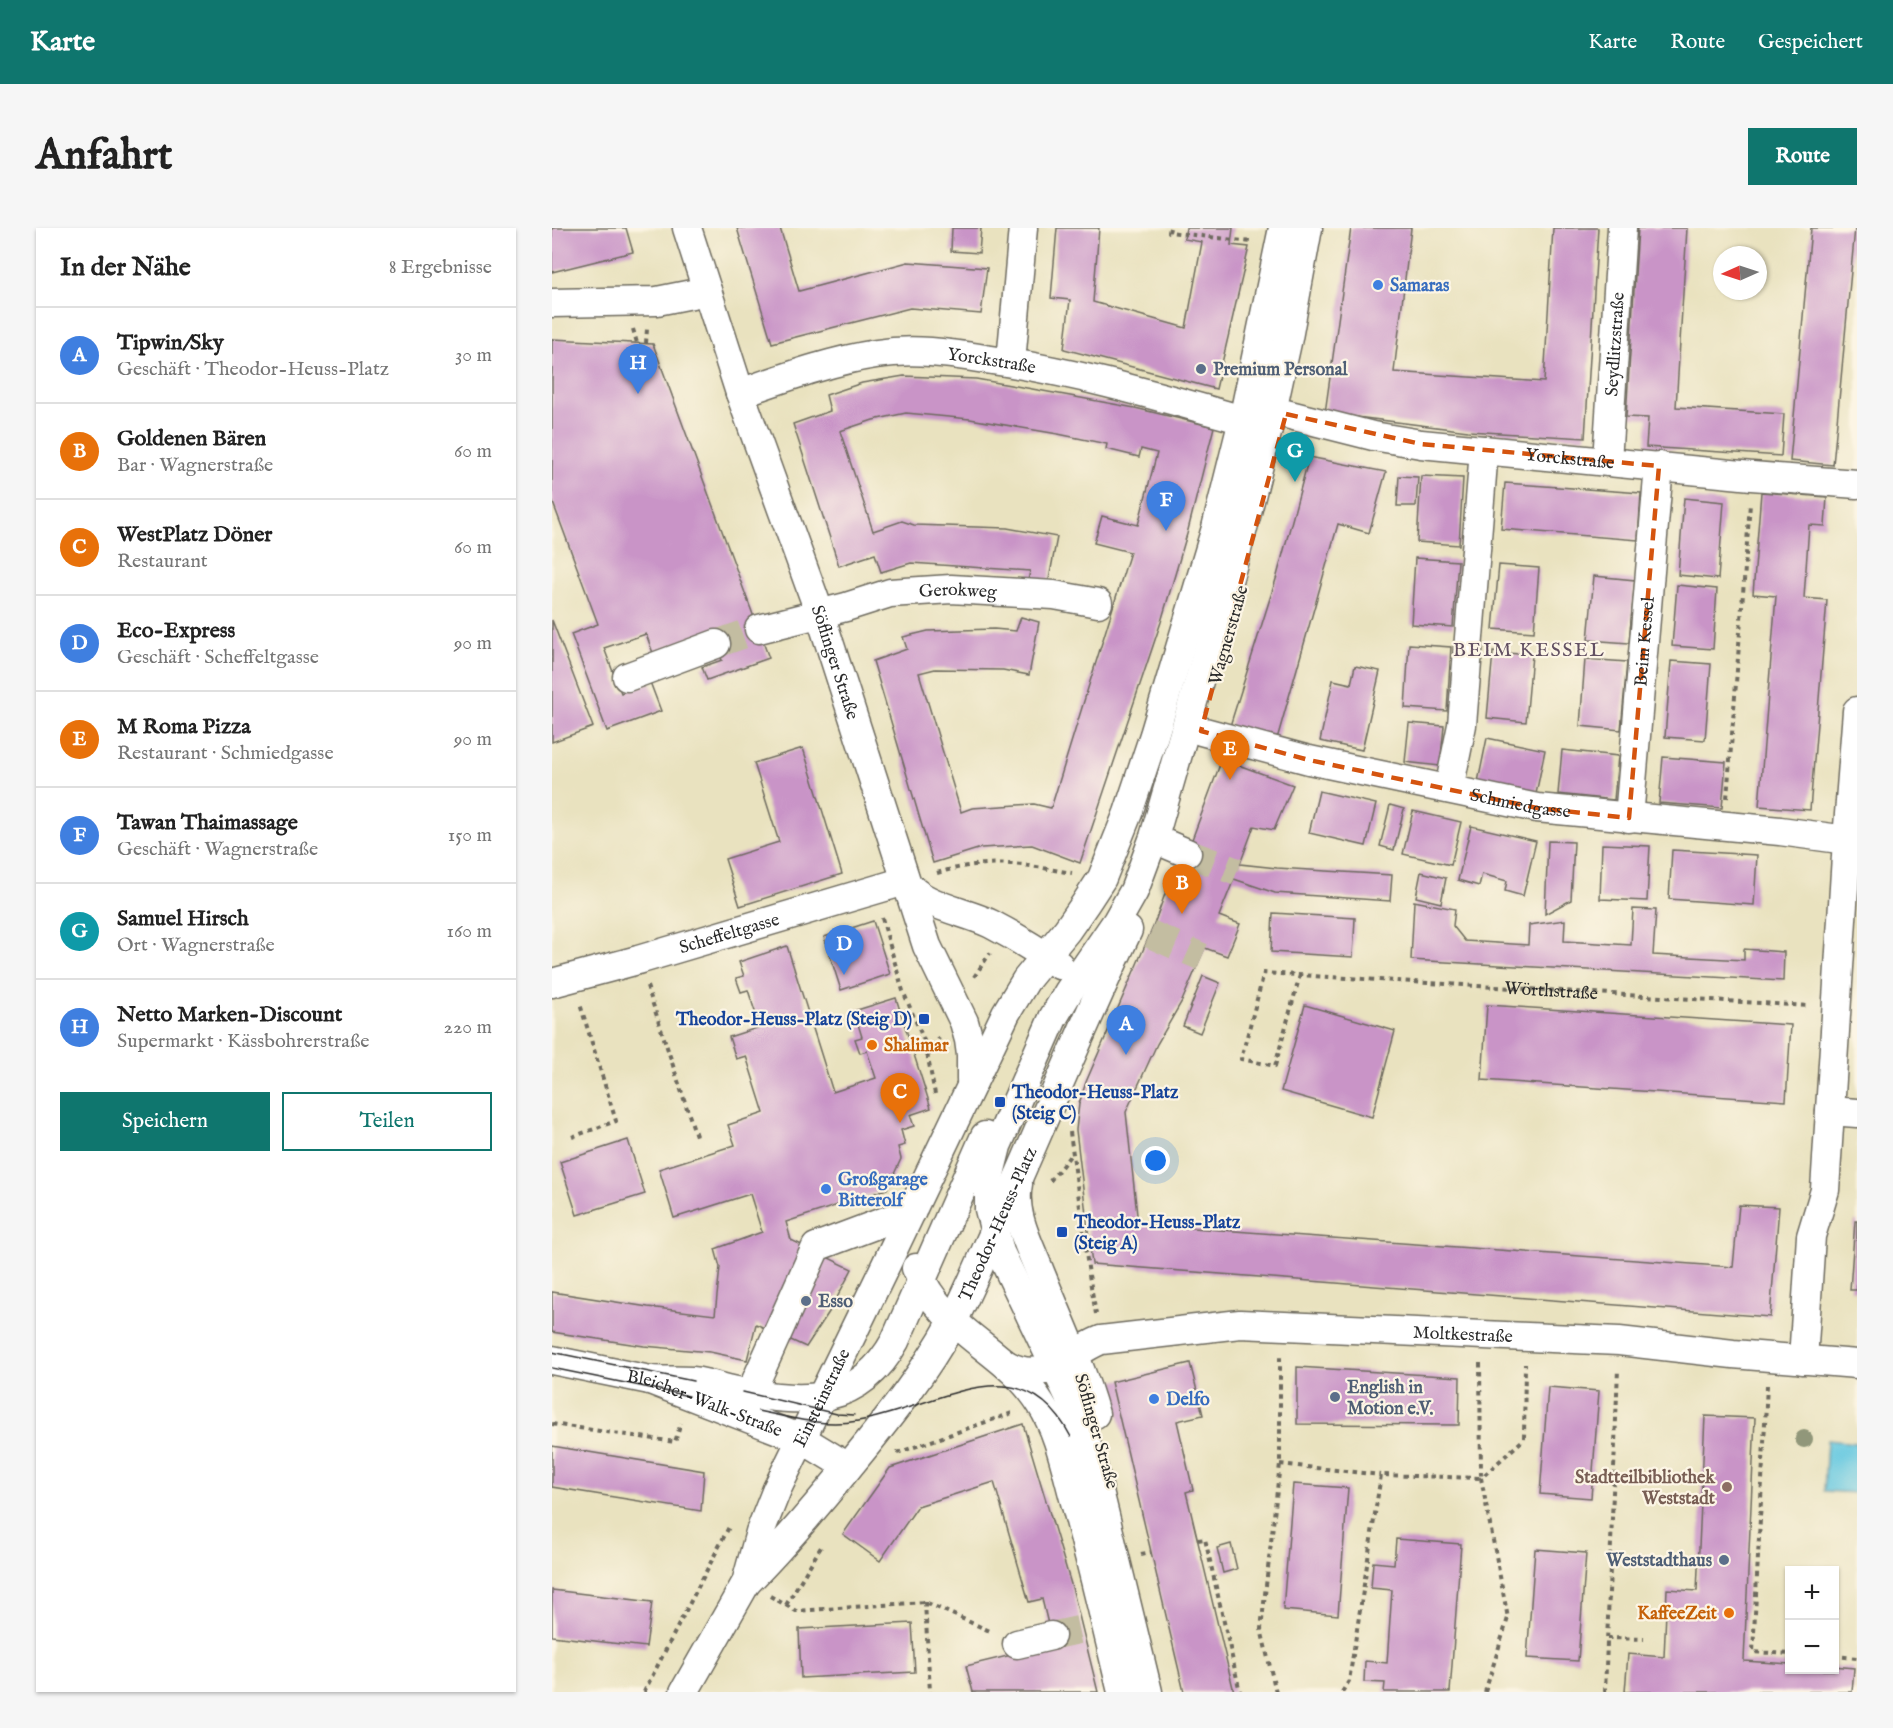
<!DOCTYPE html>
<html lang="de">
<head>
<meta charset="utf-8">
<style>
	body { margin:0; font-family:"IM FELL English",serif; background:#f6f6f6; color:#222 }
	.controls { position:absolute; right:18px; bottom:18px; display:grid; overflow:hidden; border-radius:0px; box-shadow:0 2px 4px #0004 }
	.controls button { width:54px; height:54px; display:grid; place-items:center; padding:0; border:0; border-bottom:2px solid #e0e0e0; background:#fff; color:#222; font:30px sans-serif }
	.compass { position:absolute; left:1161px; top:18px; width:54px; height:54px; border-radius:50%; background:#fff; box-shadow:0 2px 4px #0004; rotate:267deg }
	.you { position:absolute; left:604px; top:933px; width:21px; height:21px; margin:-15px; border:4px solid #fff; border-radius:50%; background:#1a73e8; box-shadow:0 0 0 9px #1a73e833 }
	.badge { display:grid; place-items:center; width:39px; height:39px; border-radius:50%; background:#0f766e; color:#fff; font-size:20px; font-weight:700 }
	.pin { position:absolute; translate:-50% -50px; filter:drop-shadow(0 2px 3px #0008) }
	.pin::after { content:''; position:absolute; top:32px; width:21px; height:18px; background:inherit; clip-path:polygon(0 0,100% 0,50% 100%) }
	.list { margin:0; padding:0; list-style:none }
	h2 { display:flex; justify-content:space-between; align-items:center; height:78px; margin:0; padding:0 24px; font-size:26px }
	h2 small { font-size:20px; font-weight:400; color:#767676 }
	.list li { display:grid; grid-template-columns:39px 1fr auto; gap:18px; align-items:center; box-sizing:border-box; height:96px; padding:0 24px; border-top:2px solid #e0e0e0 }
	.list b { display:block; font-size:22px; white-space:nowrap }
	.list p { margin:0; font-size:20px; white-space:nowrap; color:#767676 }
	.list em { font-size:20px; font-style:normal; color:#767676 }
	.actions { display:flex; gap:12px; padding:18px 24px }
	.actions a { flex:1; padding:14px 0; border:2px solid #0f766e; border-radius:0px; text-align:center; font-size:21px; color:#0f766e }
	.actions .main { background:#0f766e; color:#fff }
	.map { position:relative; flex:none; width:1305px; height:1464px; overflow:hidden; border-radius:0px }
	header { display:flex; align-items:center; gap:36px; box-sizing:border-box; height:84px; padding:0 30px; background:#0f766e; color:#fff }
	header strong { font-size:28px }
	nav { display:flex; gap:33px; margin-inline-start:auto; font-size:21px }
	.intro { display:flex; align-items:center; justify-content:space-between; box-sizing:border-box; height:144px; padding:0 36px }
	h1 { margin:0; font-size:42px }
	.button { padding:15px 27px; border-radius:0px; background:#0f766e; color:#fff; font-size:21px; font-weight:700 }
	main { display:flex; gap:36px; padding:0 36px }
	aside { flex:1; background:#fff; border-radius:0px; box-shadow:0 2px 4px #0004 }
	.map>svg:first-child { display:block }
</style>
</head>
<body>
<header>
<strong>Karte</strong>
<nav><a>Karte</a><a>Route</a><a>Gespeichert</a></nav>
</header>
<div class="intro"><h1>Anfahrt</h1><a class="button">Route</a></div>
<main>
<aside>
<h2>In der Nähe<small>8 Ergebnisse</small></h2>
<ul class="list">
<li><span class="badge" style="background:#3f7fe0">A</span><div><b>Tipwin/Sky</b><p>Geschäft · Theodor-Heuss-Platz</p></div><em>30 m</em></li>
<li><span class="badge" style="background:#e8710a">B</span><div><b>Goldenen Bären</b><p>Bar · Wagnerstraße</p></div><em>60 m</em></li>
<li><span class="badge" style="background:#e8710a">C</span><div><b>WestPlatz Döner</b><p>Restaurant</p></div><em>60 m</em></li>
<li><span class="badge" style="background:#3f7fe0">D</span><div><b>Eco-Express</b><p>Geschäft · Scheffeltgasse</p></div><em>90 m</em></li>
<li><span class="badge" style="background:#e8710a">E</span><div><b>M Roma Pizza</b><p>Restaurant · Schmiedgasse</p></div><em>90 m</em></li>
<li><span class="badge" style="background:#3f7fe0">F</span><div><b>Tawan Thaimassage</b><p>Geschäft · Wagnerstraße</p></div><em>150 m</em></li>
<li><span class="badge" style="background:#0f9aa8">G</span><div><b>Samuel Hirsch</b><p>Ort · Wagnerstraße</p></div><em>160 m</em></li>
<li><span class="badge" style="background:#3f7fe0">H</span><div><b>Netto Marken-Discount</b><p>Supermarkt · Kässbohrerstraße</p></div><em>220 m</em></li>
</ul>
<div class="actions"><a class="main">Speichern</a><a>Teilen</a></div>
</aside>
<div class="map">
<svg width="1305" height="1464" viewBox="0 0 1305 1464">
	<rect width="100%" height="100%" fill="#fcf5e5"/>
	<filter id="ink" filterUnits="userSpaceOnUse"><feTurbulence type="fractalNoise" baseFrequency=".0167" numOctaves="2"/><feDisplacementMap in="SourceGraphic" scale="12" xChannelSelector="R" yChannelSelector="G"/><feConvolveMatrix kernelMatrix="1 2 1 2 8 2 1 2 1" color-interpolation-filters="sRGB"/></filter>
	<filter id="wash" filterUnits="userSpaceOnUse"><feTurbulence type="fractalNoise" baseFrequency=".008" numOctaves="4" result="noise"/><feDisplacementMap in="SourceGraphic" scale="24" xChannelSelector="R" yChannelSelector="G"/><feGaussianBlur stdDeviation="1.35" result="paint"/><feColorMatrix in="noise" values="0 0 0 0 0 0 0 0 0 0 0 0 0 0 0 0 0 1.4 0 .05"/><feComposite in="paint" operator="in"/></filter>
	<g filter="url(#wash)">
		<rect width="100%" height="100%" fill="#e9e2bf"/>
		<path fill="#62c7e0" stroke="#467986" stroke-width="1.5" d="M1275 1212 1305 1215V1265L1272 1263Z"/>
		<g id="blocks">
			<g fill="#c994c7">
				<path d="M0 0H74L81 24 0 44Z"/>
				<path d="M185 0H228L247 63 356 34 435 40 429 86 358 80 220 115Z"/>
				<path d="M400 0H429L427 25 399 23Z"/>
				<path d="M505 0H547L541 74 634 100 650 14 632 11 634 0H681L679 17 697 19 664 161 512 121 518 72 499 70Z"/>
				<path d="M799 0H859L842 144 992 154 1001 0H1046L1033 210 916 203 773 185Z"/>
				<path d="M1086 0H1135L1124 179 1232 186 1229 228 1094 219 1096 190 1074 189Z"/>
				<path d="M1259 0H1303L1281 237 1238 233Z"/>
				<path d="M0 111 101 116 217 430 155 452 150 439 170 432 159 403 101 425 94 406 52 420 69 465 98 454 109 483 55 503 19 406 46 396 0 272Z"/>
				<path d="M352 148 424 151 464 158 583 180 662 199 635 306 609 394 528 635 480 617 429 620 381 635 321 433 355 421 351 409 376 403 442 401 464 403 469 389 487 394 477 447 451 442 383 441 367 445 409 584 420 580 482 576 499 580 578 324 542 315 550 288 586 297 605 225 589 221 587 229 554 221 555 216 506 206 418 191 354 185 321 192 288 203 321 303 350 293 362 297 455 300 505 309 495 362 475 358 478 343 359 335 329 344 323 326 287 338 241 196 278 183 274 167 310 155Z"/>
				<path d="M757 229 834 244 817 305 786 296 725 511 678 498 725 348Z"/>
				<path d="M847 248 866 249 864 278H845Z"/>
				<path d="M869 248 911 250 907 317 865 314Z"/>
				<path d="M953 255 1089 265 1086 312 949 301Z"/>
				<path d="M1209 264 1275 269 1273 298 1257 297 1252 370 1275 372 1258 582 1207 578 1224 368 1201 366Z"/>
				<path d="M1132 270 1172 274 1166 351 1126 347Z"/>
				<path d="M863 330 906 333 901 399 859 396Z"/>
				<path d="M947 337 987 340 982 404 941 401Z"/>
				<path d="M1042 348 1083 352 1077 415 1036 412Z"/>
				<path d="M1125 357 1165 361 1161 421 1120 418Z"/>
				<path d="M0 392 41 499 0 514Z"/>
				<path d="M857 416 899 419 895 483 853 480Z"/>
				<path d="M941 424 980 427 974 494 935 490Z"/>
				<path d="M1033 431 1075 434 1069 502 1028 498Z"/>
				<path d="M1119 433 1159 436 1153 512 1113 509Z"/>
				<path d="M803 438 828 443 810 522 768 513 781 452 799 456Z"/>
				<path d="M857 495 892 498 888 538 853 534Z"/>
				<path d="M935 510 993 522 984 566 926 554Z"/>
				<path d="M251 520 290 646 188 678 173 631 227 614 202 535Z"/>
				<path d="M1010 522 1066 528 1062 572 1006 566Z"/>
				<path d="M1111 529 1174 534 1170 580 1107 575Z"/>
				<path d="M670 531 741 557 722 602 702 598 688 636 725 640 840 647 838 673 723 665 682 651 667 688 688 696 675 728 653 720 630 773 605 816 574 884 586 996 1181 1039 1187 977 1227 979 1218 1089 540 1036 524 902 527 876 534 854 601 699 621 644 626 646 635 625Z"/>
				<path d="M767 563 824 576 814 618 757 605Z"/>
				<path d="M838 577 852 581 842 622 828 618Z"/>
				<path d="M861 583 909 594 899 637 851 626Z"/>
				<path d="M919 598 984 613 971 668 953 663 955 653 930 646 927 658 906 652Z"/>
				<path d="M996 613 1022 614 1019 672 993 686Z"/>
				<path d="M1050 616 1098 618 1095 673 1048 671Z"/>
				<path d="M1120 622 1205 627 1202 677 1117 671Z"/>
				<path d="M869 644 894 650 889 675 864 669Z"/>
				<path d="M862 673 903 681 901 698 913 713 976 717 977 697 1013 692 1012 713 1079 717 1081 681 1104 682 1101 727 1192 732V721L1232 724 1231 753 859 732Z"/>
				<path d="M721 685 803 690 801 729 719 724Z"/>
				<path d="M321 693 338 746 289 762 272 709Z"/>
				<path d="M235 718 281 864 324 850 315 823 308 825 303 811 310 809 302 783 344 770 379 880 358 887 362 898 349 902 353 917 346 919 349 931 335 961 234 994 239 1012 300 1041 279 1081 254 1119 204 1096 195 1132 158 1124 92 1118 0 1104V1064L96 1079 163 1087 168 1039 163 1021 210 1004 198 966 122 990 107 941 183 917 176 897 212 885 194 828 184 831 177 809 208 799 196 762 189 764 184 750 192 748 187 734Z"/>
				<path d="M651 748 668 755 648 805 631 798Z"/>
				<path d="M753 777 843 803 820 889 729 863Z"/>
				<path d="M935 777 1239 797 1234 873 930 852Z"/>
				<path d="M76 912 93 966 25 987 8 934Z"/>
				<path d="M1303 993H1305V1062H1298Z"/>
				<path d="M638 1135 651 1187 625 1193 641 1262 634 1264 682 1464H632L559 1154Z"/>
				<path d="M745 1139 908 1149 907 1197 745 1196Z"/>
				<path d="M996 1159 1047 1163 1039 1270 988 1266Z"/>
				<path d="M1153 1188 1203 1190 1192 1433 1238 1436V1442H1282V1438L1302 1440 1300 1464H1073L1076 1426 1112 1429 1115 1361 1145 1363Z"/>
				<path d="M471 1196 521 1363 546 1464H421L414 1438 501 1417 490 1371 477 1374 442 1254 366 1278 328 1333 291 1306 338 1240Z"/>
				<path d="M0 1218 152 1243 149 1283 0 1259Z"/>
				<path d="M741 1256 796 1260 786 1387 731 1382Z"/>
				<path d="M844 1311 909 1316 898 1464H832L833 1455 812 1454 813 1433 835 1435 840 1362 819 1360 821 1334 842 1336Z"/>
				<path d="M679 1316 685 1341 671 1345 665 1320Z"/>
				<path d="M983 1321 1034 1325 1026 1433 975 1430Z"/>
				<path d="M0 1362 100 1374 94 1419 0 1408Z"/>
				<path d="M360 1395 363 1444 249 1450 247 1401Z"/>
			</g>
		</g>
	</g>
	<g filter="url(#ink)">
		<use href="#blocks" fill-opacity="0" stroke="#6e6b5f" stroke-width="1.5"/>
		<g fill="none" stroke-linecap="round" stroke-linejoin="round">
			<g stroke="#c3bda1" stroke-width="28" stroke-dasharray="28 14" stroke-linecap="butt">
				<path d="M164 416 207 401"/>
				<path d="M635 625 685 644"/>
				<path d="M598 706 650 729"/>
				<path d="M499 1408 531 1401"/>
			</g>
			<g stroke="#6e6b5f" stroke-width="31">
				<g id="minor">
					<path id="s2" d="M135 0 188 165 268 386 375 718 412 794 417 812 419 827V852"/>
					<path d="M0 75 105 73 155 63"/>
					<path d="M459 134 471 0"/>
					<path id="s3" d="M188 165C232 150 278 133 324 126 362 120 396 125 433 131 521 143 606 168 691 192"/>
					<path id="s4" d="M734 186 821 208 869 216 1200 248 1305 256"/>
					<path id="s5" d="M1055 233 1070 0"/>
					<path id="s6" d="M207 401 294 379 338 365 399 361 502 367 546 375"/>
					<path d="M75 449 164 416"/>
					<path id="s7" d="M649 503 757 532 985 580 1228 603 1295 612"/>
					<path d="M897 561 910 497 932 222"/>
					<path id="s8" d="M1077 590 1107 238"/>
					<path d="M614 616 635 625"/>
					<path d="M353 653C369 678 413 683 439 696 462 708 485 722 507 737"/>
					<path id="s9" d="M0 755 86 732 353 653"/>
					<path d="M1278 883 1305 885"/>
					<path d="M466 956C460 986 477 1016 488 1044 507 1091 529 1137 543 1186"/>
					<path d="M364 1040C390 1106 454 1120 489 1176 507 1204 514 1242 523 1274 540 1337 555 1401 570 1464"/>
					<path id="s10" d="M0 1132 98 1152 250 1211 296 1239"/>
					<path d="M1251 1132 1259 1008 1273 962 1295 612 1305 483"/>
					<path id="s11" d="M455 1137C493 1158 516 1125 549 1112L688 1096 1067 1113 1181 1126 1305 1136"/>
					<path d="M98 1152C112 1153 126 1152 140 1153 157 1155 173 1161 190 1164 254 1176 308 1177 343 1113L433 908"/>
					<path d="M191 1182 264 1019 360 983"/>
					<path id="s12" d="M195 1354C234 1315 268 1274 303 1231 338 1188 373 1144 400 1095 419 1059 434 1021 451 984 493 890 532 795 576 702"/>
					<path d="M465 1416 499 1408"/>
					<path id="s13" d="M132 1464 194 1355 208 1304 225 1261 329 1047 454 785 474 752 515 702 533 676 550 650 576 585 602 507 664 300 691 192 731 0"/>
					<path d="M596 1464 538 1226 516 1166 448 1024 437 981V950L445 918 501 790 517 763 565 693 582 663 602 609 690 304 717 197 736 110 756 0"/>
				</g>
			</g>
			<g stroke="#6e6b5f" stroke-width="4" stroke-dasharray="4.5 4.5" stroke-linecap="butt">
				<path d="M618 0 617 4 699 14"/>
				<path d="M81 101 85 115"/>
				<path d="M94 115 95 101"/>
				<path d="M1175 570 1198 276"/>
				<path d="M385 645C409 638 434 634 459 636 479 637 500 642 520 645"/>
				<path d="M330 690 351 763 373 815 383 866"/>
				<path id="s1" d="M748 747 723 838 689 831 712 745 1257 778"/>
				<path d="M422 749 438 725"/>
				<path d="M95 758 145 911"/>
				<path d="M377 827 387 810"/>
				<path d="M518 904 537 1047 544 1086"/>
				<path d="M20 909 64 893 28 776"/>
				<path d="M498 953 521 924"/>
				<path d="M1215 1157 1201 1424 1238 1426"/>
				<path d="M0 1196 123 1214 129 1195"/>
				<path d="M345 1225 460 1185"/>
				<path d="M728 1236 829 1247"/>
				<path d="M646 1312 653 1311 688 1464"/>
				<path d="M589 1326 599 1324"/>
				<path d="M218 1368 244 1383 373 1374 440 1404"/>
				<path d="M373 1374 378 1464"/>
				<path d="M234 1377 269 1319"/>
				<path d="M1055 1410 1092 1411"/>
				<path d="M1282 1428 1305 1430"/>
				<path d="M92 1464 178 1297"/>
				<path d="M724 1464 709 1401 728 1236V1126"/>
				<path d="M790 1464 797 1453 829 1247 929 1250 928 1134"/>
				<path d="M933 1464 956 1390 929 1250 972 1211 973 1136"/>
				<path d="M1053 1464 1066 1141"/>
			</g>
			<use href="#minor" stroke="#fff" stroke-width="28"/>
			<g stroke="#2b2b2b" stroke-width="1.5">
				<path d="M0 1124 141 1153"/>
				<path d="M0 1140 137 1168"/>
				<path d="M191 1164 285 1186 302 1187"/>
				<path d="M206 1183C238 1190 273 1199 306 1193 381 1182 469 1111 519 1209"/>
			</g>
		</g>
		<circle fill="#91977a" cx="1252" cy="1211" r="9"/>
	</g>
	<path fill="none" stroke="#d5540f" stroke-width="4.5" stroke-dasharray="12 8" stroke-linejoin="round" d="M734 186 869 216 1107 238 1077 590 985 580 757 532 649 503Z"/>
	<g fill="#3f7fe0" stroke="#fcf5e5" stroke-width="2">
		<circle cx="826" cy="57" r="6"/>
		<circle cx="274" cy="961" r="6"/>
		<circle cx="602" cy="1171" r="6"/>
	</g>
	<g fill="#5c6f8a" stroke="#fcf5e5" stroke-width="2">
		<circle cx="649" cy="141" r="6"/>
		<circle cx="254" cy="1073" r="6"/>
		<circle cx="783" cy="1169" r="6"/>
		<circle cx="1172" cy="1332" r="6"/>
	</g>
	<g fill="#1a4fb4" stroke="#fcf5e5" stroke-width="2">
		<rect x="366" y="785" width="12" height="12" rx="3"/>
		<rect x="442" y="868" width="12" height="12" rx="3"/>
		<rect x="504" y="998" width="12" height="12" rx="3"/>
	</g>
	<g fill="#e8710a" stroke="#fcf5e5" stroke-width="2">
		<circle cx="320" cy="817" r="6"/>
		<circle cx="1177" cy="1385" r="6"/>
	</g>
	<circle fill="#8d6e63" stroke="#fcf5e5" stroke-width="2" cx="1175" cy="1259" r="6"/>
	<g text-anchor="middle" stroke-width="4.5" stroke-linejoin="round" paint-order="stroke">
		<g font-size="18" font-weight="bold" fill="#366cbe" stroke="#fcf5e5" text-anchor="start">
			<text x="838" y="63">Samaras</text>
			<text x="286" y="957">Großgarage<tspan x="286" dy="21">Bitterolf</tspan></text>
			<text x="614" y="1177">Delfo</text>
		</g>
		<g font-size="18" fill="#2b2b2b" stroke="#fcf5e5">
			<text dy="6" stroke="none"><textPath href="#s5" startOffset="117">Seydlitzstraße</textPath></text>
			<text dy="6" stroke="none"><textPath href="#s3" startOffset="258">Yorckstraße</textPath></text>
			<text dy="6" stroke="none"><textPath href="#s4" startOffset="288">Yorckstraße</textPath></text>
			<text dy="6" stroke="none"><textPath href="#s6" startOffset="204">Gerokweg</textPath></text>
			<text transform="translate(676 407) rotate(-74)" y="6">Wagnerstraße</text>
			<text dy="6" stroke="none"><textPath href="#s8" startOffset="177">Beim Kessel</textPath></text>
			<text dy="6" stroke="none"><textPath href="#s2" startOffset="459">Söflinger Straße</textPath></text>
			<text dy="6" stroke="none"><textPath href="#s7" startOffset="328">Schmiedgasse</textPath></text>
			<text dy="6" stroke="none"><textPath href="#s9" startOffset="184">Scheffeltgasse</textPath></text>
			<text dy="6" stroke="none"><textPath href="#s1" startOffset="506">Wörthstraße</textPath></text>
			<text dy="6" stroke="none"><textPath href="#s12" startOffset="440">Theodor-Heuss-Platz</textPath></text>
			<text dy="6" stroke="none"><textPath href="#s11" startOffset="466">Moltkestraße</textPath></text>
			<text dy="6" stroke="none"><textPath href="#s13" startOffset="326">Einsteinstraße</textPath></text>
			<text dy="6" stroke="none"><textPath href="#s10" startOffset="159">Bleicher-Walk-Straße</textPath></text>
			<text transform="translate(545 1203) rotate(74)" y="6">Söflinger Straße</text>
		</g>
		<g font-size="18" font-weight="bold" fill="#4e5e75" stroke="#fcf5e5" text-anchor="start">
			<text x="661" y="147">Premium Personal</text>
			<text x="266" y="1079">Esso</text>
			<text x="795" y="1165">English in<tspan x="795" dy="21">Motion e.V.</tspan></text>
			<text x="1160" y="1338" text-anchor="end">Weststadthaus</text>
		</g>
		<g font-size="18" font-weight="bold" fill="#164399" stroke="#fcf5e5" text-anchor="start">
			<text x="360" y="797" text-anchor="end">Theodor-Heuss-Platz (Steig D)</text>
			<text x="460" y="870">Theodor-Heuss-Platz<tspan x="460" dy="21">(Steig C)</tspan></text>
			<text x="522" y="1000">Theodor-Heuss-Platz<tspan x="522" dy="21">(Steig A)</tspan></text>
		</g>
		<g font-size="18" font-weight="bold" fill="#c56008" stroke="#fcf5e5" text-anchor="start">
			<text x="332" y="823">Shalimar</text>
			<text x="1165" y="1391" text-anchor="end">KaffeeZeit</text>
		</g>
		<g font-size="18" font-weight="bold" fill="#785e54" stroke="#fcf5e5" text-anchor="end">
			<text x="1163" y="1255">Stadtteilbibliothek<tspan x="1163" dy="21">Weststadt</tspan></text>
		</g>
		<g font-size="20" letter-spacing="1.5" fill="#625062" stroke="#fcf5e5">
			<text x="977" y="428">BEIM KESSEL</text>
		</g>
	</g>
</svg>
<div class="controls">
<button>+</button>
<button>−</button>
</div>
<svg class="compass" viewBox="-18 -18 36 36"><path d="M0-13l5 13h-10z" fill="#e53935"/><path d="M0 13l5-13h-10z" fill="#767676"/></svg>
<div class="you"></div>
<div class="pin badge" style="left:574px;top:827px;background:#3f7fe0">A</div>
<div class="pin badge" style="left:630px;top:686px;background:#e8710a">B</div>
<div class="pin badge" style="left:348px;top:895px;background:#e8710a">C</div>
<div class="pin badge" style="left:292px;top:747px;background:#3f7fe0">D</div>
<div class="pin badge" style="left:678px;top:552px;background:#e8710a">E</div>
<div class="pin badge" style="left:614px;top:303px;background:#3f7fe0">F</div>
<div class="pin badge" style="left:743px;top:254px;background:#0f9aa8">G</div>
<div class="pin badge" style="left:86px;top:166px;background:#3f7fe0">H</div>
</div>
</main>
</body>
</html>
